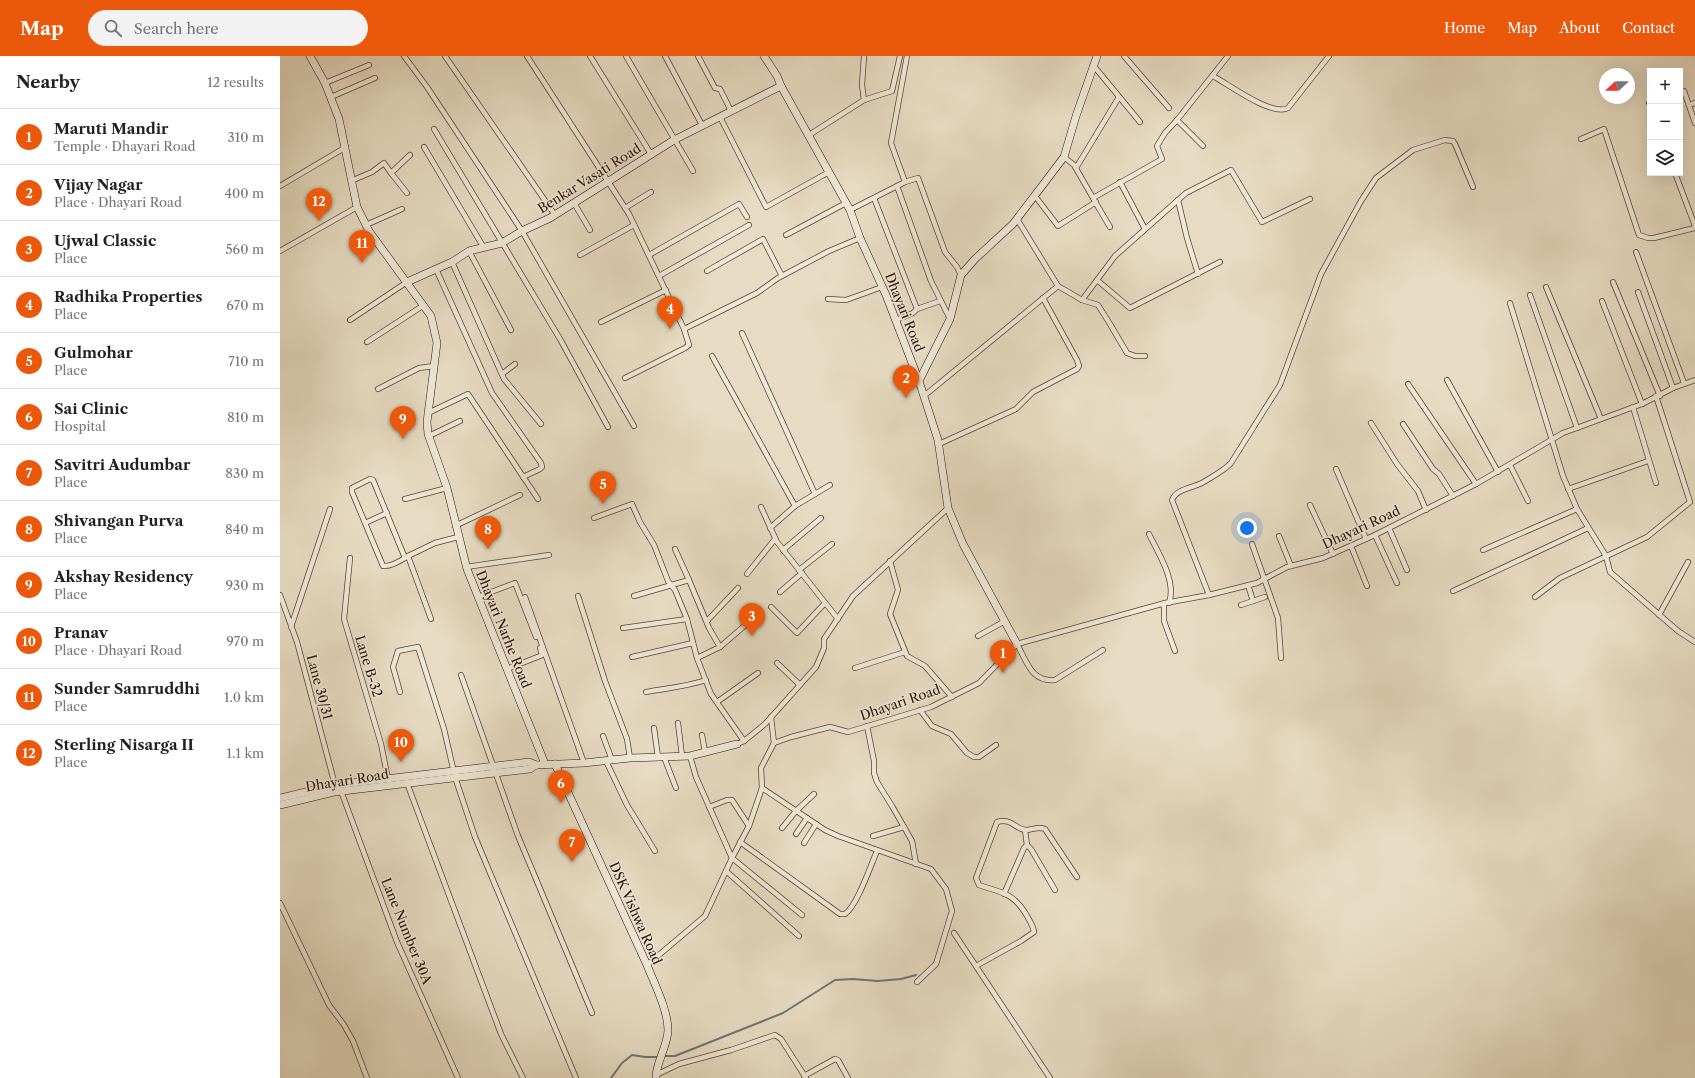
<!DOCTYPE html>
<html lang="en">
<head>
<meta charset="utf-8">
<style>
	body { margin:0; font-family:"Libre Caslon Text",serif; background:#f2f2f2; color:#202124 }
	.controls { position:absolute; right:12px; top:12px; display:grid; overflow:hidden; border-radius:0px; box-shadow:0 4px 16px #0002 }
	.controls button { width:36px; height:36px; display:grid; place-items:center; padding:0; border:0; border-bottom:1px solid #e0e0e0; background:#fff; color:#202124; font:20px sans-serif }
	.compass { position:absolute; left:1319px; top:12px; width:36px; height:36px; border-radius:50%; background:#fff; box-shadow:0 4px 16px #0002; rotate:248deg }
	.you { position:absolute; left:967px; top:472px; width:14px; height:14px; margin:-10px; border:3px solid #fff; border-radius:50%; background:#1a73e8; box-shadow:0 0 0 6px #1a73e833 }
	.badge { display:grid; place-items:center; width:26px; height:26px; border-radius:50%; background:#ea580c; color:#fff; font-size:13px; font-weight:700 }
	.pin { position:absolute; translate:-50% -33px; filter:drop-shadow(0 1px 2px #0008) }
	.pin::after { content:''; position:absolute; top:21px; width:14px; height:12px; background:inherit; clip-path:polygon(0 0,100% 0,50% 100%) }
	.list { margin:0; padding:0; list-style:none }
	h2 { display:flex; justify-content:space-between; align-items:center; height:52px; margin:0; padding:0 16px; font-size:17px }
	h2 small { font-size:13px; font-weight:400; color:#757577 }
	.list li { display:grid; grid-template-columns:26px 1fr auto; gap:12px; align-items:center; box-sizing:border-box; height:56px; padding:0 16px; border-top:1px solid #e0e0e0 }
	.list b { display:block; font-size:15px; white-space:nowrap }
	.list p { margin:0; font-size:13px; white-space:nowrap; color:#757577 }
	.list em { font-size:13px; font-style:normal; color:#757577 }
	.icon { flex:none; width:22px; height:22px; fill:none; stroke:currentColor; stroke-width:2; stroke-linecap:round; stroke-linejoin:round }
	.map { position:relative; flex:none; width:1415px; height:1022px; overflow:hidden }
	header { display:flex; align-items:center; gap:24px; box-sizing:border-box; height:56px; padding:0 20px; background:#ea580c; color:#fff }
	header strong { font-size:19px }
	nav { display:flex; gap:22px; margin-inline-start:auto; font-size:14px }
	.search { width:280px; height:36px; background:#f2f2f2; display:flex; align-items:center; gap:10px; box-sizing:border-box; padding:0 14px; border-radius:22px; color:#757577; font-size:15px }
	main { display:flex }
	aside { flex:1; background:#fff }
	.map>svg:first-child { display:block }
</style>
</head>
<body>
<header>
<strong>Map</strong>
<div class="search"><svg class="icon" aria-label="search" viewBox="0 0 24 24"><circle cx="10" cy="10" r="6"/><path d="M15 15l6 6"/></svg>Search here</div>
<nav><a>Home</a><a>Map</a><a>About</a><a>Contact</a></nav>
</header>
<main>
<aside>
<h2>Nearby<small>12 results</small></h2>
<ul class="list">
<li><span class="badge">1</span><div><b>Maruti Mandir</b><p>Temple · Dhayari Road</p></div><em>310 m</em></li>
<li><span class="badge">2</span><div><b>Vijay Nagar</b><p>Place · Dhayari Road</p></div><em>400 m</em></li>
<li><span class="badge">3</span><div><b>Ujwal Classic</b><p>Place</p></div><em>560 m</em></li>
<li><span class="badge">4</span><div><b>Radhika Properties</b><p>Place</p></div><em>670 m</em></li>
<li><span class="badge">5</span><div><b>Gulmohar</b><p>Place</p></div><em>710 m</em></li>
<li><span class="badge">6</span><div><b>Sai Clinic</b><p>Hospital</p></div><em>810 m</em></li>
<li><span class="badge">7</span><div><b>Savitri Audumbar</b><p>Place</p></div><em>830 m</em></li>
<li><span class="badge">8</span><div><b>Shivangan Purva</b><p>Place</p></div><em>840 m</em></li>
<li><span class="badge">9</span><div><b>Akshay Residency</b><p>Place</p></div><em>930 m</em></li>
<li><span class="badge">10</span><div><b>Pranav</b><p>Place · Dhayari Road</p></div><em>970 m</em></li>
<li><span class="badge">11</span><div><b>Sunder Samruddhi</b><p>Place</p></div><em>1.0 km</em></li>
<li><span class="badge">12</span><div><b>Sterling Nisarga II</b><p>Place</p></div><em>1.1 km</em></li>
</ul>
</aside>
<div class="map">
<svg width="1415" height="1022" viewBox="0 0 1415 1022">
	<rect width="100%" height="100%" fill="#e7dcc3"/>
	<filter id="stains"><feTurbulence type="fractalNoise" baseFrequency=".005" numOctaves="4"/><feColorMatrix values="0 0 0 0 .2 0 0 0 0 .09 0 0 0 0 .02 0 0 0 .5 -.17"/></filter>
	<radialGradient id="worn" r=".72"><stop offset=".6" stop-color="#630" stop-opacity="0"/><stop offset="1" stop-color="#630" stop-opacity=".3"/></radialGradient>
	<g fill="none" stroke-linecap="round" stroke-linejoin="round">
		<g stroke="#6e7673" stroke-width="2">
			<path d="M383 1000H395L503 957 555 924 573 923 598 925 621 923 636 919"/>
			<path d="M331 1022 342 1007 352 999 365 1001H379"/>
		</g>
		<g stroke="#574431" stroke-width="6">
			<g id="street">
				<path d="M124 0 147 31 242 175 354 370"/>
				<path d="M165 0 275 159"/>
				<path d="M247 0 349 158 404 273 409 289 405 292 345 322"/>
				<path d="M310 0 371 98"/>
				<path d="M346 0 413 115"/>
				<path d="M385 0 422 69"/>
				<path d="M418 0 435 32 440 33 451 55"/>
				<path d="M844 0 889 52"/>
				<path d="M813 9 860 66"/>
				<path d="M933 20C948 28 992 61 1008 52L1049 0"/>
				<path d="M45 27 89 9"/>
				<path d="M1404 35 1415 67"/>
				<path d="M51 41 95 22"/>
				<path d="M584 44 582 29 584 0"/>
				<path d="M1369 47 1370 48"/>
				<path d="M1409 49 1415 47"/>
				<path d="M440 61 486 151 549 116"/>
				<path d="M154 73 280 283 328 371"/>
				<path d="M529 79 584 44 612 35 620 0"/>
				<path d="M1301 83 1324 73 1359 179 1368 182H1374L1415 172"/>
				<path d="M923 90 897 64 948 0"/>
				<path d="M144 91 204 192"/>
				<path d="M784 101 794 109 813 142 882 103 877 90 885 77 897 64"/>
				<path d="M796 112 839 41"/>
				<path d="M111 117 127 137"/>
				<path d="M1395 117 1415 170"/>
				<path d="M71 125 92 116 104 107 111 117 130 99"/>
				<path d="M625 126 611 87 627 0"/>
				<path d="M840 126 865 173"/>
				<path d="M0 130 66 91"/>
				<path d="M617 130 651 225 670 263"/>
				<path d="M755 140 778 170 816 146"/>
				<path d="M594 142 637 253"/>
				<path d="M814 144 830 171"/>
				<path d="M898 144 907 182 918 218"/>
				<path d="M294 147 310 174"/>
				<path d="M345 152 371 136"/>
				<path d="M570 154 625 126 638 122 665 196 677 211 681 219"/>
				<path d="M737 163 778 230"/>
				<path d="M86 169 122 153"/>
				<path d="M506 179 566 147"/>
				<path d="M0 195 77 151"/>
				<path d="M189 195 231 274"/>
				<path d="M1356 196 1404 327"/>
				<path d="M300 199 354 169"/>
				<path d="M369 199 459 148 467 161"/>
				<path d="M172 206 224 323 261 368"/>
				<path d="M156 213 212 337 261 407 262 411 260 413 243 421"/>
				<path d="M427 215 483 183 502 220"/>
				<path d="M379 220 469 169"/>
				<path d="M817 224 850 252 940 206"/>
				<path d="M1333 226 1380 340"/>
				<path d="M1266 231 1321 363"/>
				<path d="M1358 236 1393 332"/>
				<path d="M1250 239 1297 372"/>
				<path d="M548 243 566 244 602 231"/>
				<path d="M802 244 818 249 830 268 847 297 855 300H865"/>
				<path d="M1322 245 1362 348"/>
				<path d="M1230 247 1283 420 1297 453 1326 500 1330 516 1398 575 1415 586"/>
				<path d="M70 264 127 226"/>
				<path d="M616 264 633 257 637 253 660 245"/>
				<path d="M321 266 386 234"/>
				<path d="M404 273 477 237 498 222 549 195 580 182"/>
				<path d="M87 286 144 249"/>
				<path d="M432 300 515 450 535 438 462 277"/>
				<path d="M222 318 235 308"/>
				<path d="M1167 324 1218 416"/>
				<path d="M1128 328 1196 428"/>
				<path d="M98 333 139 312 154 310"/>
				<path d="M644 340 778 230 802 244 835 200 906 137 951 114 982 166 1030 143"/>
				<path d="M1353 351 1376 427"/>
				<path d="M148 357 188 338 258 443"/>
				<path d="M1091 367 1117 408 1138 435 1146 454"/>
				<path d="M1123 368 1153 413 1159 418 1173 440"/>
				<path d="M149 380 180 365"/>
				<path d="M659 388 736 353 753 336 797 313 799 310 797 304 763 242"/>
				<path d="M1230 409 1248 445"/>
				<path d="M1056 413 1086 483"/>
				<path d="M1288 433 1368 405"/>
				<path d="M535 438 550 429"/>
				<path d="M125 443 167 432"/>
				<path d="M1030 449 1053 498"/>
				<path d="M481 451 497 486 558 563"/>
				<path d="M314 462 352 448 360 466 374 489 388 525 395 534 407 563 417 602 431 638 464 685"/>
				<path d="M85 467 107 457"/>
				<path d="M175 470 240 439"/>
				<path d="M490 472 515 450"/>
				<path d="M1109 472 1127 514"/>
				<path d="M869 478C878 497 897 525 889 547"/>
				<path d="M1095 479 1117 527"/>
				<path d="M999 480 1011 510"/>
				<path d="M972 488 998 562 1001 602"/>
				<path d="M1071 490 1087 530"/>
				<path d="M395 493 409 524"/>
				<path d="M503 494 541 462"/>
				<path d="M1203 494 1297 453"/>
				<path d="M70 502 64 563 101 688 108 723"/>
				<path d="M125 502 93 424 90 423 72 432V436L103 510C111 511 122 504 128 500"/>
				<path d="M610 505 618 534 610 558 627 600 645 610 672 641"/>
				<path d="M186 511 269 499"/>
				<path d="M519 514 552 488"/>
				<path d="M467 518 495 483"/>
				<path d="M1173 535 1308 472"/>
				<path d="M500 536 522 517"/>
				<path d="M0 539 17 586 55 729"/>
				<path d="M929 539 892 444C896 433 912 432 922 427 931 421 944 415 951 407L1000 329 1041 218 1081 145 1096 122 1133 94 1165 84 1173 85 1175 88 1193 131"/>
				<path d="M298 540 325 625 347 683 350 702"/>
				<path d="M354 540 409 524 429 572 440 591 477 559"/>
				<path d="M198 541 235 527 256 581"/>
				<path d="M245 541 304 707"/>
				<path d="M1255 541 1280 522 1367 481 1410 446 1376 340"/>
				<path d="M973 545 985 541"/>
				<path d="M884 548V565L895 595"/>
				<path d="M961 549 973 545 968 529"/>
				<path d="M491 551 517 577 545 547"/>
				<path d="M1379 559 1408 506"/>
				<path d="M151 563 128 500 155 487 178 481"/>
				<path d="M427 565 458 532"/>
				<path d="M11 571 50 453"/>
				<path d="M343 572 407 563"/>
				<path d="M698 580 725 565"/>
				<path d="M737 588C747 606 751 626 775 624L823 594"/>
				<path d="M352 601 413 587"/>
				<path d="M417 602 440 591"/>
				<path d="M497 607 520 629"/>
				<path d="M575 612 625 596"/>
				<path d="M227 613 260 600 262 599 260 592"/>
				<path d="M181 619 238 780 312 957"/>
				<path d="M120 636 113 611 118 595 138 591 164 673 175 721 195 781 296 1022"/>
				<path d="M366 636C386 632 406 631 426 624"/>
				<path d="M437 646 478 617"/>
				<path d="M640 654 652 670 671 678 687 697 694 701H699L716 689"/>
				<path d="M491 661 494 687"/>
				<path d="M398 667 402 700"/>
				<path d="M587 670 594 705V717L597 726 612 750 632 785 636 808"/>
				<path d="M374 672 378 701"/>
				<path d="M422 679 425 696"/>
				<path d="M323 680 332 704"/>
				<path d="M457 688 464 685 485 668 536 611 544 592V583L573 540 668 452"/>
				<path d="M410 700 416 721 452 802 522 859"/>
				<path d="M384 701 396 732"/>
				<path d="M326 705 347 749 375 795"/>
				<path d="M127 727 221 978 243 1022"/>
				<path d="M482 732 545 774 558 780 651 813 666 833 672 855 656 908 637 926"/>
				<path d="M61 735 117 886 178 1022"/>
				<path d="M429 751 447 744H452L469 770"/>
				<path d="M502 772 516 755 534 738"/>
				<path d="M745 774 747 789"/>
				<path d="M516 778 527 762"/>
				<path d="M593 780 624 771"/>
				<path d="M460 786 560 858H565C577 850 590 811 597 795"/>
				<path d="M524 787 536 768"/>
				<path d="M446 815 519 880"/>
				<path d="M724 838 744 792 747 789 751 793 775 834"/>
				<path d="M0 847 49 949 64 969 73 985 87 1022"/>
				<path d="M674 877 770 1022"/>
				<path d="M367 909 425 860 452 802 469 770 482 732 481 712 494 687 511 681 550 671 568 676 651 651 699 627 737 588 885 547 929 539 977 527 1007 511 1043 502 1095 479 1196 428 1283 377 1362 348 1393 332 1415 324"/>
				<path d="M696 910 741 885 754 876C753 869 749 864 746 858 732 836 722 837 699 829L696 822 717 766C732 762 734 772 745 774 753 774 757 770 765 773L797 821"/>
				<path d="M376 1019 399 1008 451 994 495 979 501 983 526 1022"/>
				<path d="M524 1020 555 1003 558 1004 568 1022"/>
			</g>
		</g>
		<g stroke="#271200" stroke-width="8">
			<g id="secondary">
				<path d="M30 0 45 27 59 63 77 151 89 175 151 260 157 287 147 366 148 378 167 432 187 513 265 708"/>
				<path d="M484 0 497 20 501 30 570 154 580 182 606 239 639 325 658 384 668 452 683 488 737 588"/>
				<path d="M127 226 172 206 189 195 222 187 242 175 270 162 394 84 501 30"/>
				<path d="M639 325 670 263 681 219 695 203 733 168 784 101 796 60 817 0"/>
				<path d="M275 708 367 909C374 927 388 954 388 974 388 989 375 1009 376 1022"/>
				<path d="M0 742 55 729 249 706 256 709 304 707 350 702 410 700 457 688"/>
				<path d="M0 749 54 736 250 713 256 709"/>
			</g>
		</g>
		<use href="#street" stroke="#efe8d8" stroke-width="4.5"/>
		<use href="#secondary" stroke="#efe8d8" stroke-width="7"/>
	</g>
	<g text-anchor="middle" stroke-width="3" stroke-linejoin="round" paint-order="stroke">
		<g font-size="13" fill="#271200" stroke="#efe8d8">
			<text transform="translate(309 122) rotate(-32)" y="5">Benkar Vasati Road</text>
			<text transform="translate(625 256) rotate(68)" y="5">Dhayari Road</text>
			<text transform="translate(1081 471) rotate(-25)" y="5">Dhayari Road</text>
			<text transform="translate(224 573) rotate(68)" y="5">Dhayari Narhe Road</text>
			<text transform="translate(89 610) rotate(73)" y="5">Lane B-32</text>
			<text transform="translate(40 631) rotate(75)" y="5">Lane 30/31</text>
			<text transform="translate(620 646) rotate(-19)" y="5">Dhayari Road</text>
			<text transform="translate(67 724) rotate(-9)" y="5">Dhayari Road</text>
			<text transform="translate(356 857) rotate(66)" y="5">DSK Vishwa Road</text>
			<text transform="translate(127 875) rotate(68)" y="5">Lane Number 30A</text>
		</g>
	</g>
	<rect width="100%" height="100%" filter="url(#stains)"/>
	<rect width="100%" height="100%" fill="url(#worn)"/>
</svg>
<div class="controls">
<button>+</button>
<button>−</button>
<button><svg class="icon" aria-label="layers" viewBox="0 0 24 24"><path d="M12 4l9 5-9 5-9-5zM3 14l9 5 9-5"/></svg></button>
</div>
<svg class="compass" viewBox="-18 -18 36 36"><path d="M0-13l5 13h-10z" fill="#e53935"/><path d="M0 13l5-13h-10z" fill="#757577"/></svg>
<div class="you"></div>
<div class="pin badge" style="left:723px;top:617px">1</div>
<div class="pin badge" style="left:626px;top:342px">2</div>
<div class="pin badge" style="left:472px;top:580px">3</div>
<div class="pin badge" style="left:390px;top:273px">4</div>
<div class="pin badge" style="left:323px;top:448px">5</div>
<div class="pin badge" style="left:281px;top:747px">6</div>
<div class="pin badge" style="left:292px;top:806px">7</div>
<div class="pin badge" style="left:208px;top:493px">8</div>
<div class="pin badge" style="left:123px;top:383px">9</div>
<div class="pin badge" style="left:121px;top:706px">10</div>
<div class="pin badge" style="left:82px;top:207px">11</div>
<div class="pin badge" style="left:39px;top:165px">12</div>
</div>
</main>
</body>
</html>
